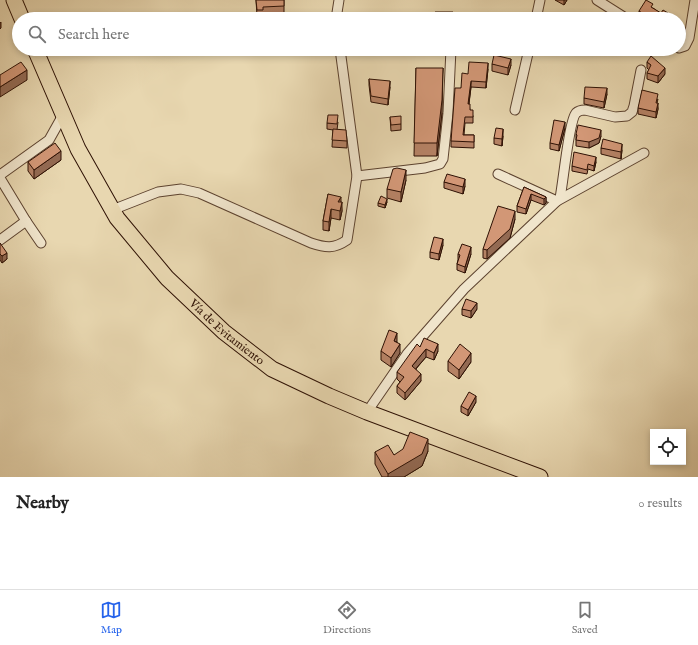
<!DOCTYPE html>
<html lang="en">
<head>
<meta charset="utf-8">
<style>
	body { margin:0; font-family:"IM FELL English",serif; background:#f6f6f6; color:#222 }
	.controls { position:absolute; right:12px; bottom:12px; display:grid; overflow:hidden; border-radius:0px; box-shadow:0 2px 6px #0003 }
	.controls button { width:36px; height:36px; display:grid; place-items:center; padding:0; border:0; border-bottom:1px solid #e0e0e0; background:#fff; color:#222; font:20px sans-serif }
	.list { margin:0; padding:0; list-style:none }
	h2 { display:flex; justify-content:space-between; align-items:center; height:52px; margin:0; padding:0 16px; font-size:17px }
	h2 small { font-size:13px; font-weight:400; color:#767676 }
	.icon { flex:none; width:22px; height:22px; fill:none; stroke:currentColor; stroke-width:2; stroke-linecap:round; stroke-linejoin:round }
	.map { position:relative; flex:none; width:698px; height:477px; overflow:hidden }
	.search { position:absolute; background:#fff; box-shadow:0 2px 6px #0003; left:12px; right:12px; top:12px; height:44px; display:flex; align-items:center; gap:10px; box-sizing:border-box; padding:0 14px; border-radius:22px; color:#767676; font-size:15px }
	.sheet { height:112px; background:#fff }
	nav { display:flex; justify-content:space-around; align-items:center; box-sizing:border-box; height:56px; border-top:1px solid #e0e0e0; background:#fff; font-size:11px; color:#767676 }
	nav a { display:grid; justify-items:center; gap:2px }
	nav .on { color:#2563eb }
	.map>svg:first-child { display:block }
</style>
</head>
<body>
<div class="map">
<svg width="698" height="477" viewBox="0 0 698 477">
	<rect width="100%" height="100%" fill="#e8d7b0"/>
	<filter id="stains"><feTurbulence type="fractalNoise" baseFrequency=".005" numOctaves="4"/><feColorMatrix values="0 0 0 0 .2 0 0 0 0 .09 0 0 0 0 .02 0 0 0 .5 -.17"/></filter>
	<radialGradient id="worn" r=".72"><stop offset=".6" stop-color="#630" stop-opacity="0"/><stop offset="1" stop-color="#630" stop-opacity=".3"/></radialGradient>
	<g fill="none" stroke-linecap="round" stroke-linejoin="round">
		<g stroke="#5c422f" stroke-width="11">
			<g id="minor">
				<path d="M597 0 627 19"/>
				<path d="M336 19 339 0"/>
				<path d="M536 19 540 0"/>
				<path d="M679 48 685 46 689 38 695 0"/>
				<path d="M515 110 529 49"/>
				<path d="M498 174 557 201"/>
				<path d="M0 175 49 140 63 115"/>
				<path d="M357 176 425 168 440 164 443 159 448 113 451 49"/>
				<path d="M0 178 26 221 41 243"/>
				<path d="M560 198C563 184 569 121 576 113 579 110 582 110 585 110L615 117 627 116 632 112 634 106 641 70"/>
				<path d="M112 210 158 192 181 189 199 193 311 243C326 248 334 249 347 240L357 176 340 49"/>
				<path d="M0 240 26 221"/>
				<path d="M367 412 407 354 464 289 557 201 644 153"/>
			</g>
		</g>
		<g stroke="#2e1104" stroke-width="17">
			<g id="trunk">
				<path d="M14 0 22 19"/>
				<path id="s1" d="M35 49 78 149 117 218 167 278 224 332 272 369 329 396 367 412 540 477"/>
			</g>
		</g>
		<use href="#minor" stroke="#f0e5cc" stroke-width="9"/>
		<use href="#trunk" stroke="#e8d7b0" stroke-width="15"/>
	</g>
	<g fill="#b58265" stroke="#2e1104">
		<path d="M256 0H284V13H263V16H257Z"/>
		<path d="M555 0H567L564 5Z"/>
		<path d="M653 8 668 19H642L639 17V11Z"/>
		<path d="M315 49H334V50L315 52Z"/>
		<path d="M647 62 665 74 658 83 647 79V73L649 70 647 68Z"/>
		<path d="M492 64 511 65 508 75 492 71Z"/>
		<path d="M416 68 442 113 437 156H414Z"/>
		<path d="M488 69 486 88 471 87 469 104 470 110 473 116V123H465L464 135H474V148L451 147V141L461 88 468 74Z"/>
		<path d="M369 79 390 87 388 105 371 102 369 85Z"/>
		<path d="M607 94 604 108 584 104V98Z"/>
		<path d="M658 99 657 103 658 109 656 118 638 114V108Z"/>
		<path d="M390 117 401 124V130L391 131Z"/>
		<path d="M338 122 337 130 347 141V148L332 147 333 130 327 129V123Z"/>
		<path d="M565 128 559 151 550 149V143Z"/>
		<path d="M576 134 601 136 599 143 589 148 576 146Z"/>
		<path d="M503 136 502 146 494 144V138Z"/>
		<path d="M601 148 622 150 621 159 601 154Z"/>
		<path d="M61 160 34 179 28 171V162Z"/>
		<path d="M596 162 594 171 588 169 587 174 572 171V166Z"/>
		<path d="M406 180 401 202 387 198V189Z"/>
		<path d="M444 182 465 186 463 194 444 188Z"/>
		<path d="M524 187 546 197V203L544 205 531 200 526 214 517 212V206Z"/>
		<path d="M328 194 341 202 342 211 340 220 331 218 329 231 323 230V221Z"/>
		<path d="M387 202 385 208 378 206V203Z"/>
		<path d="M515 219 510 238 487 259 483 258V249Z"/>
		<path d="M0 243 7 259 2 263 0 260Z"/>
		<path d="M443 245 439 260 430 258V252Z"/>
		<path d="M458 254H471L465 273 457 270V264L458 260Z"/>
		<path d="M462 309H477L471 318 462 315Z"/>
		<path d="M397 342 400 353 391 367 381 360V351Z"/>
		<path d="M420 347 438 351 434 360 426 357 416 369 421 381 405 400 397 393V386L400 382 397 379V372Z"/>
		<path d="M448 361 471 362 459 379 448 371Z"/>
		<path d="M476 402 468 416 461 412V406Z"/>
		<path d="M428 451 422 466 404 477H382L375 464V452L394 455Z"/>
	</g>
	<g fill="#936a53" stroke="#2e1104">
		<path d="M564 0H567L564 5Z"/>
		<path d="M668 13V19H666V16Z"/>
		<path d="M1 22V28L0 29V23Z"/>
		<path d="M511 59V65L508 75V68Z"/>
		<path d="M488 63V69L486 88V82Z"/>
		<path d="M443 68 442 113 437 156V143Z"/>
		<path d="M665 68V74L658 83V76Z"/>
		<path d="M27 70V80L0 97V87Z"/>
		<path d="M390 81V87L388 105V99Z"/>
		<path d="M471 81V87L468 110V104Z"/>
		<path d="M607 88V94L604 108V102Z"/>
		<path d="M658 103V109L656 118V112Z"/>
		<path d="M565 122V128L559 151V145Z"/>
		<path d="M503 129V136L502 146V139Z"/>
		<path d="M601 130V136L599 143 589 148V142Z"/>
		<path d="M622 144V150L621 159V152Z"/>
		<path d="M61 151V160L34 179V170Z"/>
		<path d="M596 157V162L594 171V166Z"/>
		<path d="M406 170V180L401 202V192Z"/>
		<path d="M465 179V186L463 194V187Z"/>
		<path d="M531 194V200L526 214V209Z"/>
		<path d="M341 197V206L338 202Z"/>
		<path d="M546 197V203L544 205V199Z"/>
		<path d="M387 199V202L385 208V205Z"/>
		<path d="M342 202V211L340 220V211Z"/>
		<path d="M331 209V218L329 231V222Z"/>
		<path d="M515 211V219L510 238 487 259V250Z"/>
		<path d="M443 239V245L439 260V254Z"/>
		<path d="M471 247V254L465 273V267Z"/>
		<path d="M7 253V259L2 263V256Z"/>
		<path d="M477 303V309L471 318V311Z"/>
		<path d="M397 333V342L394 341Z"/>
		<path d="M400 344V353L391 367V358Z"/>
		<path d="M438 344V351L434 360V353Z"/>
		<path d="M426 349V357L412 373V366Z"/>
		<path d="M471 353V362L459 379V370Z"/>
		<path d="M421 374V381L405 400V393Z"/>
		<path d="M476 396V402L468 416V410Z"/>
		<path d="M428 439V451L422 466 404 477H388V474Z"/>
	</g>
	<g fill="#d29776" stroke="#2e1104">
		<path d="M256 0H284V6L263 7V10H257Z"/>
		<path d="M646 0 653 4 651 7 661 13 663 10 668 13 666 16 667 17 666 19H652L639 11Z"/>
		<path d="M435 12H453L452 19H434Z"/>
		<path d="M494 55 511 59 508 68 492 64Z"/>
		<path d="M651 56 665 68 658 76 647 73 651 65 647 62Z"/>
		<path d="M21 62 27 70 0 87V75Z"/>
		<path d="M469 62 488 63 486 82 471 81 468 104H470V110H473V117H465L463 135H474V142L451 141 455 88H461L462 73 468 74Z"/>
		<path d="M416 68H443L442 100 437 143H414Z"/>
		<path d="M369 79 390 81 388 99 371 96Z"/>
		<path d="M585 87 607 88 604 102 584 98Z"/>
		<path d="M642 90 658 94 656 103H658L656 112 638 108Z"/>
		<path d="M328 115H338L337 124 327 123Z"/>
		<path d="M401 116V124L391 125 390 117Z"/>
		<path d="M554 120 565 122 559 145 550 143Z"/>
		<path d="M578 125 601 130 599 138 589 142 576 140 577 135 576 134Z"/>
		<path d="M496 128 503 129 502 139 494 138Z"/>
		<path d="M333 129 346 130 347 141 332 140Z"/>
		<path d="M603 139 622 144 621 152 601 148Z"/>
		<path d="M55 143 61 151 34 170 28 162Z"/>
		<path d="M574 152 596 157 594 166 588 164 587 170 572 166Z"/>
		<path d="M397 168 406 170 401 192 387 189 393 169Z"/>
		<path d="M447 174 465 179 463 187 444 182Z"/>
		<path d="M524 187 546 197 544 199 531 194 526 209 517 206Z"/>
		<path d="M328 194 341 197 338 202H342L340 211 331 209 329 222 323 221Z"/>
		<path d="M381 196 387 199 385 205 378 203Z"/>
		<path d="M498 206 515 211 510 229 487 250 483 249Z"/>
		<path d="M434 237 443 239 439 254 430 252Z"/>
		<path d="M0 243 7 253 2 256 0 254Z"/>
		<path d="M462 244 471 247 465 267 457 264 460 255 458 254Z"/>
		<path d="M466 299 477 303 471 311 462 309Z"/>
		<path d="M389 330 397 333 394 341 400 344 391 358 381 351Z"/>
		<path d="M424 338 438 344 434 353 426 349 412 366 421 374 405 393 397 386 404 377 397 372 417 344 420 347Z"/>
		<path d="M460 344 471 353 459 370 448 361Z"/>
		<path d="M469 392 476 396 468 410 461 406Z"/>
		<path d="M410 432 428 439 422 454 388 474 375 452 388 445 394 455 403 449Z"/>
	</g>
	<g text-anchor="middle" stroke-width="3" stroke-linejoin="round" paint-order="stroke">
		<g font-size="12" fill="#2e1104" stroke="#f0e5cc">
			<text dy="4" stroke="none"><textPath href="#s1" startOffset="347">Vía de Evitamiento</textPath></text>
		</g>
	</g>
	<rect width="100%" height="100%" filter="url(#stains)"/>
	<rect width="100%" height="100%" fill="url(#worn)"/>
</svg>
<div class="controls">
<button><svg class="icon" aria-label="locate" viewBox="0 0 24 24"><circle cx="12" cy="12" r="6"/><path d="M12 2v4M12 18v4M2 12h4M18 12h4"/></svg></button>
</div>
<div class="search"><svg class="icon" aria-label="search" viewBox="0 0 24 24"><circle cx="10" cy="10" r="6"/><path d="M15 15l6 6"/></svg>Search here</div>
</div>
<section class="sheet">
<h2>Nearby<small>0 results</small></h2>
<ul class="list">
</ul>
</section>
<nav>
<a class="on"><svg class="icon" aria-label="map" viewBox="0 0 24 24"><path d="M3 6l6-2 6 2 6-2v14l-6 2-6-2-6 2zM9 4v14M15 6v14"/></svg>Map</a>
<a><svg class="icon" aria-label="directions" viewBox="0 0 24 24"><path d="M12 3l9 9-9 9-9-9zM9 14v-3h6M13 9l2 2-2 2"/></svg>Directions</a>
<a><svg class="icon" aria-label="saved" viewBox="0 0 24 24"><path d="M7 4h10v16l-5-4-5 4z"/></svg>Saved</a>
</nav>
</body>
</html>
